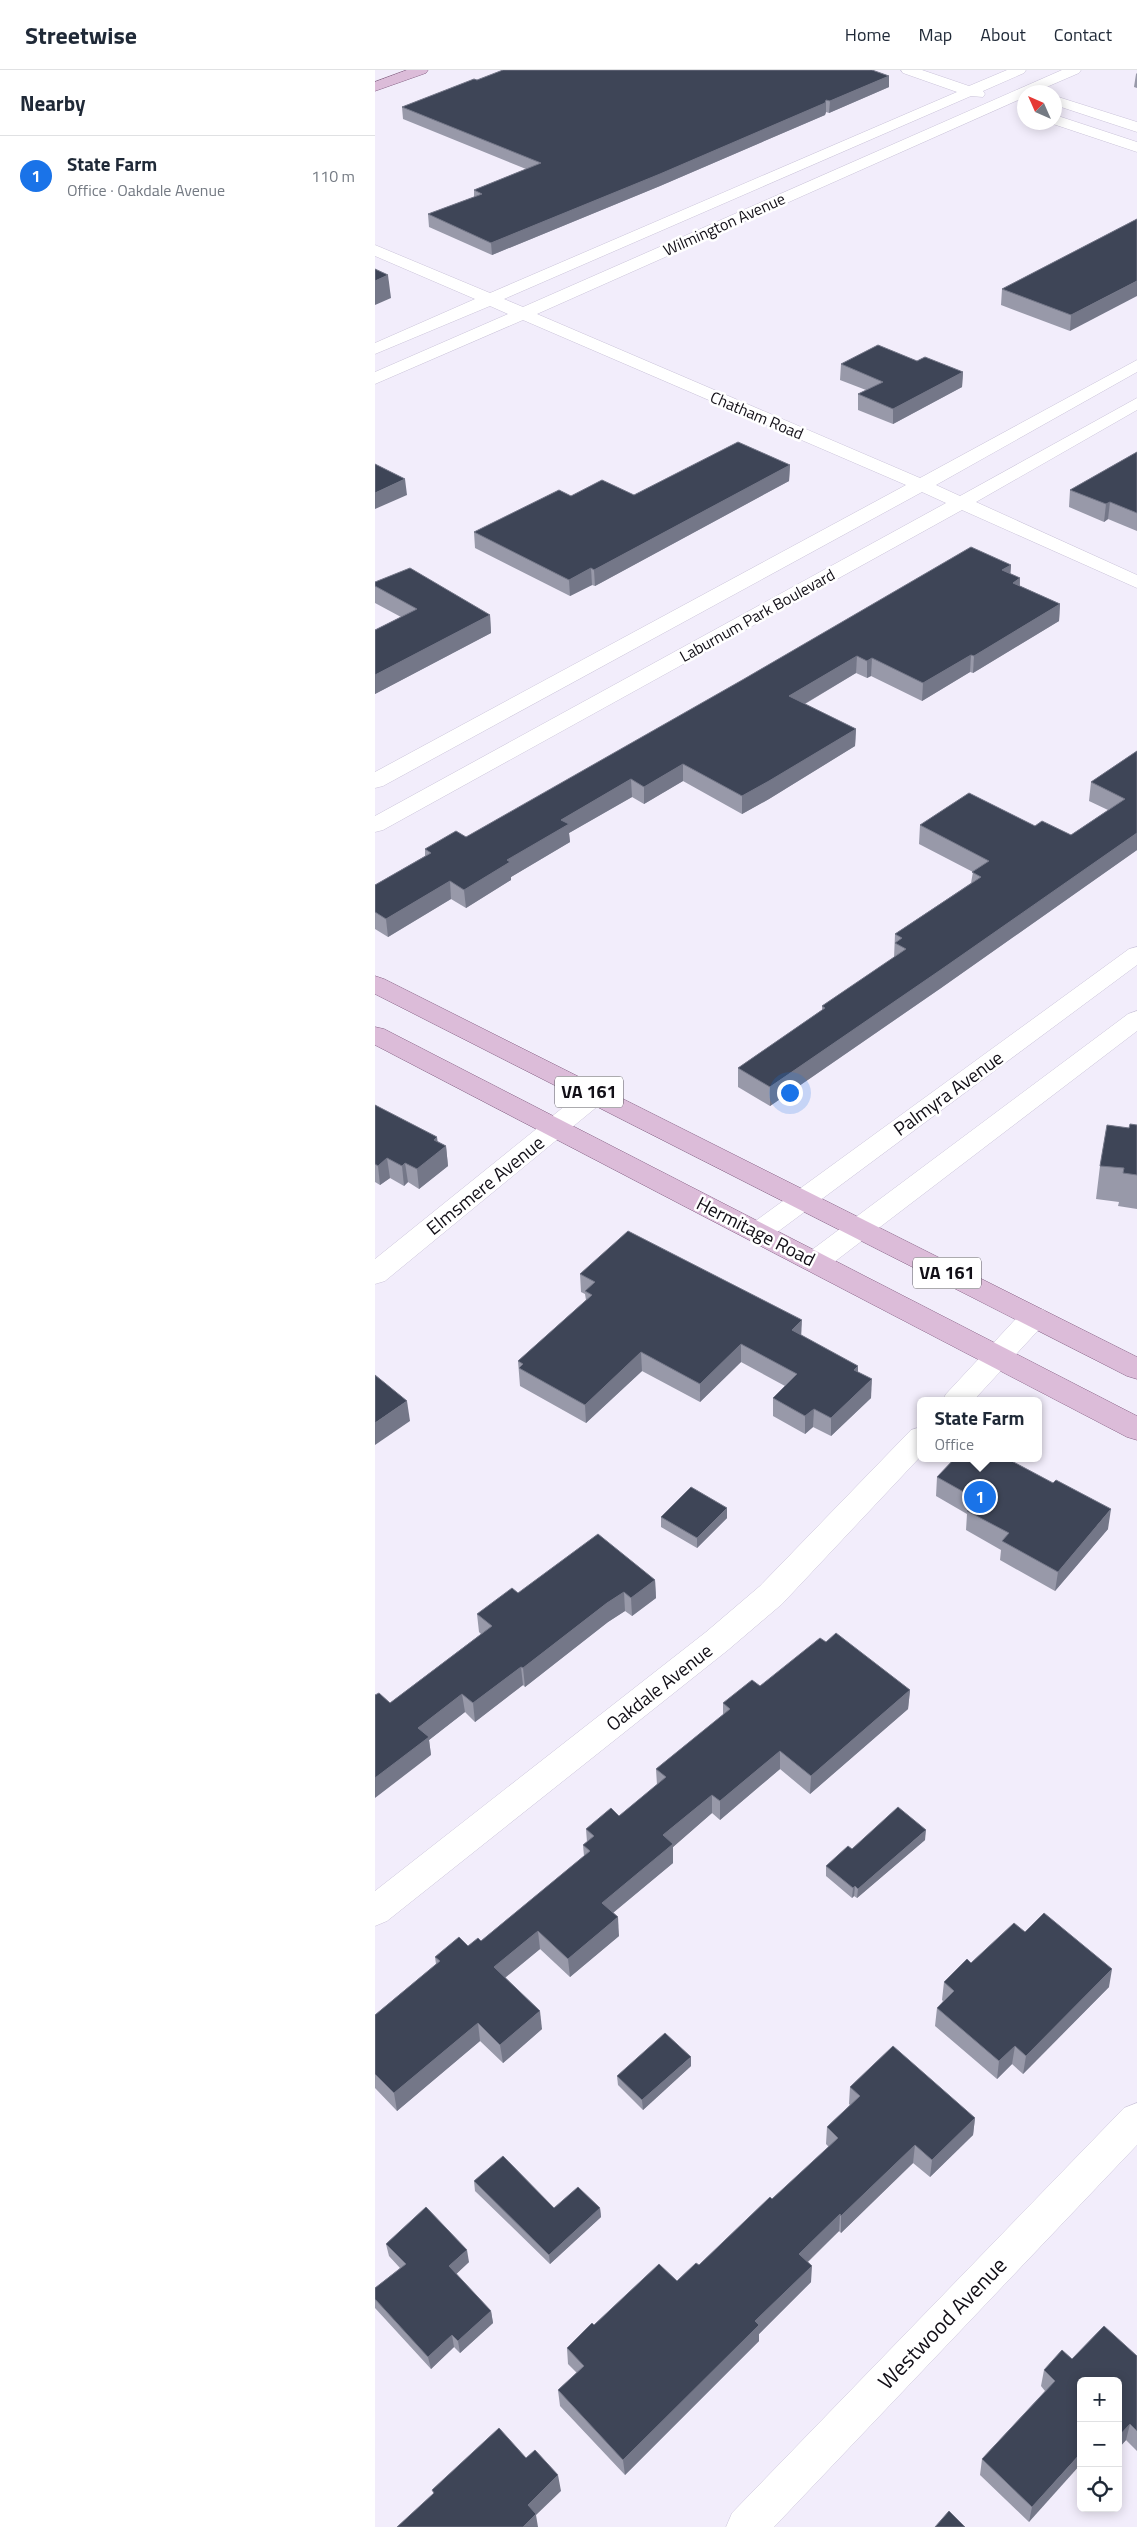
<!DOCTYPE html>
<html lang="en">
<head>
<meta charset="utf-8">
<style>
	body { margin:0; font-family:"Titillium Web",sans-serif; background:#f6f6f7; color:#1f2937 }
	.controls { position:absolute; right:15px; bottom:15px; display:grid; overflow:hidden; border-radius:8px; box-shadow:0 2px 12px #0003 }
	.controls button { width:45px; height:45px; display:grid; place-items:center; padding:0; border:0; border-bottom:1px solid #e0e1e3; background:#fff; color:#1f2937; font:25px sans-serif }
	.compass { position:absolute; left:642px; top:15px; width:45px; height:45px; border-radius:50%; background:#fff; box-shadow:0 2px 12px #0003; rotate:315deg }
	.you { position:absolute; left:414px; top:1022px; width:18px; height:18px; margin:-12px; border:4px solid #fff; border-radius:50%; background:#1a73e8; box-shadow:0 0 0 8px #1a73e833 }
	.badge { display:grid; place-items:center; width:32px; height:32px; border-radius:50%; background:#1a73e8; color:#fff; font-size:16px; font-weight:700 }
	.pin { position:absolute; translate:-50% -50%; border:2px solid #fff; box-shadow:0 1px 5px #0006 }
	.popup { position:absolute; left:542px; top:1327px; width:125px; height:65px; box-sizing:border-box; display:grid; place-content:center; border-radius:8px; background:#fff; filter:drop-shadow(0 1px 4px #0005); font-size:16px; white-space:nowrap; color:#747a83 }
	.popup b { font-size:19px; color:#1f2937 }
	.popup::after { content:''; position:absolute; left:50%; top:100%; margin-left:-10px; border:10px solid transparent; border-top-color:#fff }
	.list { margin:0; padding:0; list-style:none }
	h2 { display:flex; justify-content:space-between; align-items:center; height:65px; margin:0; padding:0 20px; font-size:21px }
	h2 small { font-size:16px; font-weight:400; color:#747a83 }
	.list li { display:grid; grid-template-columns:32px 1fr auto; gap:15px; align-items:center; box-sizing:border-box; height:80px; padding:0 20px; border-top:1px solid #e0e1e3 }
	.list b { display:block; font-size:19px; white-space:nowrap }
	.list p { margin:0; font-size:16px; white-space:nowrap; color:#747a83 }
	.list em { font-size:16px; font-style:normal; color:#747a83 }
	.icon { flex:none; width:28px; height:28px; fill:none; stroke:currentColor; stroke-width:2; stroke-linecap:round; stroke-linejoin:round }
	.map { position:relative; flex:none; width:762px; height:2457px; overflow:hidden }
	header { display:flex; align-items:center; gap:30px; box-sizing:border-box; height:70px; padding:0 25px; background:#fff; border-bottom:1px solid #e0e1e3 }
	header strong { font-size:24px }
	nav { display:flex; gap:28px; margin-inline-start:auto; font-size:18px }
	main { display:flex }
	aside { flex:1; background:#fff }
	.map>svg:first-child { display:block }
</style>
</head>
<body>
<header>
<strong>Streetwise</strong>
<nav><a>Home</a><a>Map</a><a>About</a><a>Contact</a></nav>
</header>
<main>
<aside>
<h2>Nearby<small></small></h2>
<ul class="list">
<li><span class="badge">1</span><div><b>State Farm</b><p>Office · Oakdale Avenue</p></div><em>110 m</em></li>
</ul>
</aside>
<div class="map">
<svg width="762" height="2457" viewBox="0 0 762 2457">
	<rect width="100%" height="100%" fill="#f2edfb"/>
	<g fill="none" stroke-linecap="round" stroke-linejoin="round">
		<g stroke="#cac3d9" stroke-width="1">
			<g id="minor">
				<path d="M526 0H547L594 16 632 0H651L649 3 608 21 610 24 608 27 596 26 129 229 148 237 687 0H706L704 3 660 22H650V27L162 244 545 408 762 290V302L561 415 585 426 762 328V340L601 432 762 505V518L587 440 8 760 0 762V746L571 433 547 422 8 716 0 718V702L531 415 148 250 0 314V302L133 244 115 236 0 284V273L100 229 0 186V175L115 223 582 22 528 3Z"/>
				<path d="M680 26 762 52V62L680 35Z"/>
				<path d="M680 45 762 72V82L675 53 680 52Z"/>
				<path d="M762 877V895L393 1169 384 1171 375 1169 371 1162 375 1155 754 879Z"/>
				<path d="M762 941V961L450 1199 440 1201 430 1199 426 1192 430 1185 753 944Z"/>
				<path d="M220 1017 229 1019 233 1025 229 1031 10 1211 0 1214V1189L211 1019Z"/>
				<path d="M659 1237 669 1240 673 1247 669 1254 598 1331H567L571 1324 649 1240Z"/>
				<path d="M546 1357V1386L407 1534 353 1580 12 1851 0 1856V1821L331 1562 385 1516 536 1360Z"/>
			</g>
		</g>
		<g stroke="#cac3d9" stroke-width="1">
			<path id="secondary" d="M762 2033V2075L399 2457H351L357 2443 749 2038Z"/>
		</g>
		<g stroke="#866285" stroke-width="1">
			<g id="primary">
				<path d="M32 0H53L51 3 0 21V12Z"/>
				<path d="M0 906 9 909 762 1287V1309L752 1306 0 924Z"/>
				<path d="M0 957 9 959 762 1346V1370L752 1367 0 975Z"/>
			</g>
		</g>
		<use href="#minor" fill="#fff" fill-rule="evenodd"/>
		<use href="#secondary" fill="#fff" fill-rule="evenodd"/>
		<use href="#primary" fill="#dcbcd9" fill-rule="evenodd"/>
	</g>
	<g fill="#9899a9">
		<path d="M762 3V18L759 17 761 4Z"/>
		<path d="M514 6V17L454 43 451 42 450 45 285 116 117 185 54 157 53 144 99 127V120L151 99 28 49 27 37 102 10Z"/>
		<path d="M762 149 695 261 626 235 627 219Z"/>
		<path d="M542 291 588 302 587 317 518 354 483 340V324L491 320 465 310 466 294Z"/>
		<path d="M762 382V461L733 449 729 452 694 437 695 420Z"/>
		<path d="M415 395 414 411 220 516 217 515 195 526 100 478 99 462 196 426 259 425Z"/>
		<path d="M636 495 635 504 645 508V516L685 534 684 551 598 603 595 602 547 631 496 606 492 608 481 603 430 634 481 659 480 676 394 729 367 744 308 711 269 734 257 727 194 763 195 772 136 807V810L91 838 76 829 13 867 0 859V815L50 786V779L91 767Z"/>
		<path d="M0 512 115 545 116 563 0 624V560L26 547 0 533Z"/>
		<path d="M762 681V780L566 918 395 1036 363 1017V998L447 940V936L519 888 520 864 596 813 598 802 544 774 545 755 660 756 696 765 733 740 714 731 716 712Z"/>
		<path d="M0 1035 71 1076 73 1096 44 1119 33 1112 29 1116 15 1108 5 1115 0 1112Z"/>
		<path d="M762 1055V1139L743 1136 744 1132 721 1129 725 1096 754 1058Z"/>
		<path d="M205 1204 426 1265 483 1302 496 1328 456 1366 438 1357 430 1364 398 1346V1328L410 1316 366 1292 325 1332 267 1301 211 1353 145 1316 143 1291 211 1230 210 1224 206 1222Z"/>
		<path d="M562 1407 733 1459 680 1521 625 1490 626 1480 591 1460 592 1444 561 1426Z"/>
		<path d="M286 1447 352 1448 322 1478 286 1457Z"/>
		<path d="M280 1510 281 1528 257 1546 250 1541 233 1552 150 1617 148 1615 100 1652 90 1642 54 1670 56 1685 15 1633 106 1564 104 1562 102 1544 143 1523Z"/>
		<path d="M451 1572 535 1620 533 1639 435 1724 405 1699 345 1750 337 1743 298 1777V1793L238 1843 244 1866 195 1907 165 1879 130 1908 167 1959 128 1993 105 1971 22 2041 0 2018V1945L61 1894 60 1887 93 1876 106 1871 209 1786 208 1775 212 1772 211 1759 244 1746 282 1715 281 1699 348 1645V1633L385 1616Z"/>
		<path d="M550 1770 482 1828 479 1826 477 1828 451 1806V1796L477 1779Z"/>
		<path d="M650 1862 734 1917 648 2004 637 1994 622 2009 560 1956 562 1938 568 1931 567 1930 569 1912 596 1893Z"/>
		<path d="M316 1996 268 2040 243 2015 242 2006Z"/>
		<path d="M475 2017 600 2048 598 2065 555 2107 538 2093 466 2163 464 2161 433 2192 436 2212 384 2264V2271L250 2405 185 2336 183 2320 202 2303 193 2294 192 2278 219 2255 302 2211 324 2195 397 2129 454 2077 451 2074 452 2057 475 2035 474 2034Z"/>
		<path d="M99 2111 179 2138H225L226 2147 175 2194 100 2121Z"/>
		<path d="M11 2174 94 2192 81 2204 116 2241 118 2253 85 2283 79 2277 56 2299 0 2238V2218L25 2198 14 2186Z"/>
		<path d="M762 2286V2381L751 2370 743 2379V2311L654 2452 605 2405 607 2389 670 2321 666 2316 669 2300 697 2289Z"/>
	</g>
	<g fill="#747788">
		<path d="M514 6V17L454 43 455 31Z"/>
		<path d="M451 30V42L450 45 285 116 117 185 116 173Z"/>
		<path d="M13 205 16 228 0 235V211Z"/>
		<path d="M762 211V226L695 261 696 245Z"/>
		<path d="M588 302 587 317 518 354V339Z"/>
		<path d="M415 395 414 411 220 516 219 500Z"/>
		<path d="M30 409 32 425 0 439V423Z"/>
		<path d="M735 432 733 449 729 452 731 434Z"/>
		<path d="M636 495 635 512 627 500Z"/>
		<path d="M216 498 217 515 195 526 194 510Z"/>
		<path d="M645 508 644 525 638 513Z"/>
		<path d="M685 534 684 551 598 603 599 586Z"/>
		<path d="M115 545 116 563 0 624V605Z"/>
		<path d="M596 585 595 602 547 631 548 613Z"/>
		<path d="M482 586 481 603 414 643V626Z"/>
		<path d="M497 588 496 606 492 608V591Z"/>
		<path d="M481 659 480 676 394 729 367 744V726Z"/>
		<path d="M308 694V711L269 734V717Z"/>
		<path d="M256 709 257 727 194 763 195 772 136 807V810L91 838 89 820 132 790 186 750Z"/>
		<path d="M762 763V780L566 918 395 1036V1017Z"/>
		<path d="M75 811 76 829 13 867 11 849Z"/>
		<path d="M62 1067 64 1082 71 1076 73 1096 44 1119 42 1099 59 1070Z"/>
		<path d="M12 1088 15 1108 5 1115 3 1096Z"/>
		<path d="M30 1093 33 1112 29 1116 27 1096Z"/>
		<path d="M427 1250 426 1269 417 1260Z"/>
		<path d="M366 1274V1292L325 1332V1314Z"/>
		<path d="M266 1282 267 1301 211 1353 210 1335Z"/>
		<path d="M483 1296V1314L479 1300Z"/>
		<path d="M497 1309 496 1328 456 1366V1348Z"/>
		<path d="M32 1331 35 1351 0 1375V1353Z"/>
		<path d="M439 1339 438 1357 430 1364V1346Z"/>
		<path d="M352 1438V1448L322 1478V1468Z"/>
		<path d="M736 1439 733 1459 680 1521 683 1502Z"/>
		<path d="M280 1510 281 1528 257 1546 256 1528Z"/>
		<path d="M249 1522 250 1541 233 1552 150 1617 148 1598 232 1533Z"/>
		<path d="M146 1597 148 1615 100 1652 98 1633Z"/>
		<path d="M535 1620 533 1639 435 1724 436 1706Z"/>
		<path d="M87 1624 90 1642 54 1670 56 1685 0 1728V1708L43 1658Z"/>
		<path d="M405 1681V1699L345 1750V1731Z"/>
		<path d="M337 1725V1743L298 1777V1793L228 1851 227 1833 288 1765Z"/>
		<path d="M551 1760 550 1770 482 1828 483 1819Z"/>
		<path d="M480 1816 479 1826 477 1828 478 1818Z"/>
		<path d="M243 1847 244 1866 195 1907 193 1889Z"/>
		<path d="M163 1861 165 1879 121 1915 119 1897Z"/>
		<path d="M737 1899 734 1917 648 2004 651 1986Z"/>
		<path d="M165 1941 167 1959 128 1993 125 1975Z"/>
		<path d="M103 1953 105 1971 22 2041 19 2023Z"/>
		<path d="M640 1976 637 1994 622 2009 624 1991Z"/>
		<path d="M316 1987V1996L268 2040 267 2030Z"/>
		<path d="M600 2048 598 2065 555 2107 557 2090Z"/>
		<path d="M540 2075 538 2093 466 2163V2146Z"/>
		<path d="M225 2138 226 2147 175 2194 174 2185Z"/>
		<path d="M465 2144 464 2161 424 2200V2184Z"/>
		<path d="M92 2180 94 2192 76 2209 74 2196Z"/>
		<path d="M437 2196 436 2212 384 2264V2271L250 2405 248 2390 380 2251Z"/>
		<path d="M116 2241 118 2253 85 2283 83 2271Z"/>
		<path d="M77 2265 79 2277 56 2299 53 2287Z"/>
		<path d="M755 2354 751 2370 743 2379V2367Z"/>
		<path d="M706 2383V2394L654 2452 657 2437Z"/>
		<path d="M183 2405 186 2421 161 2445 163 2457H148L153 2435Z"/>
	</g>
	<g fill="#3e4557" stroke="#747788">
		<path d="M128 0H497L514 6 455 31 451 30 450 33 285 104 116 173 53 144 107 124 99 120 166 93 27 37 99 9 102 10Z"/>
		<path d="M762 149V211L696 245 627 219Z"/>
		<path d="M0 199 13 205 0 211Z"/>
		<path d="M503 275 542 291 550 287 588 302 518 339 483 324 508 312 466 294Z"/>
		<path d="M363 372 415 395 219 500 216 498 194 510 99 462 184 420 196 426 227 410 259 425Z"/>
		<path d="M762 382V443L735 432 731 434 695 420Z"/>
		<path d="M0 394 30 409 0 423Z"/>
		<path d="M596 477 636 495 627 500 645 508 638 513 685 534 599 586 596 585 548 613 497 588 492 591 482 586 414 626 481 659 394 711 367 726 308 694 269 717 256 709 186 750 194 754 132 790 135 792 89 820 75 811 11 849 0 842V815L56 783 50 779 81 761 91 767 369 609Z"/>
		<path d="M35 498 115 545 0 605V560L42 539 0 516V512Z"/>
		<path d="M762 681V763L567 899 395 1017 363 998 450 938 447 936 531 879 520 873 527 868 520 864 606 807 597 802 614 791 545 755 594 723 660 756 667 751 696 765 750 729 716 712Z"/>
		<path d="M0 1035 62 1067 59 1070 71 1076 42 1099 30 1093 27 1096 12 1088 3 1096 0 1094Z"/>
		<path d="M755 1054 762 1055V1105L748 1103 749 1098 725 1096 732 1055 754 1058Z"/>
		<path d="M253 1161 427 1250 417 1260 483 1296 479 1300 497 1309 456 1348 439 1339 430 1346 398 1328 422 1304 366 1274 325 1314 266 1282 210 1335 144 1298 148 1294 143 1291 217 1225 210 1221 220 1212 205 1204Z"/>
		<path d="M0 1305 32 1331 0 1353Z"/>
		<path d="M580 1388H631L678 1413 681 1410 736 1439 683 1502 627 1471 634 1463 592 1441 603 1430 562 1407Z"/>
		<path d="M316 1417 352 1438 322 1468 286 1447Z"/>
		<path d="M223 1464 280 1510 256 1528 249 1522 232 1533 148 1598 146 1597 98 1633 87 1624 43 1658 54 1667 0 1708V1625L4 1623 15 1633 117 1556 102 1544 137 1518 143 1523Z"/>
		<path d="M461 1563 535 1620 436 1706 405 1681 345 1731 337 1725 288 1765 298 1774 227 1833 243 1847 193 1889 163 1861 119 1897 165 1941 125 1975 103 1953 19 2023 0 2004V1945L65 1891 60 1887 84 1867 93 1876 103 1868 106 1871 215 1781 208 1775 219 1766 211 1759 236 1738 244 1746 291 1707 281 1699 355 1639 348 1633 377 1610 385 1616 445 1568 451 1572Z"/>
		<path d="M523 1737 551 1760 483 1819 480 1816 478 1818 451 1796 473 1776 477 1779Z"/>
		<path d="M669 1843 737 1899 651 1986 640 1976 624 1991 562 1938 579 1921 569 1912 592 1889 596 1893 639 1853 650 1862Z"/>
		<path d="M290 1963 316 1987 267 2030 242 2006Z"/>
		<path d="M518 1976 600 2048 557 2090 540 2075 466 2146 465 2144 424 2184 437 2196 380 2251 384 2255 248 2390 183 2320 209 2296 192 2278 217 2253 219 2255 284 2194 302 2211 321 2193 324 2195 395 2127 397 2129 463 2068 452 2057 485 2026 475 2017Z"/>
		<path d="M128 2086 179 2138 203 2117 225 2138 174 2185 99 2111Z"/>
		<path d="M51 2137 92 2180 74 2196 116 2241 83 2271 77 2265 53 2287 0 2229V2218L31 2194 11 2174Z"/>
		<path d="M729 2256 762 2286V2361L755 2354 743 2367V2311H706V2383L657 2437 607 2389 680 2311 669 2300 687 2280 697 2289Z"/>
		<path d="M124 2358 151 2388 160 2380 183 2405 153 2435 161 2444 148 2457H22L59 2423 57 2420Z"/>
		<path d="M574 2441 590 2457H560Z"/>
	</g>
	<g text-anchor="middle" stroke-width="5" stroke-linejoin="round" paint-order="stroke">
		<g font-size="16" fill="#120f17" stroke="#fff">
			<text transform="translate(349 154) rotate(-24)" y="6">Wilmington Avenue</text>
			<text transform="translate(382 345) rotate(23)" y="6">Chatham Road</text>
			<text transform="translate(382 545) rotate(-29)" y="6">Laburnum Park Boulevard</text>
		</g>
		<g fill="#fff" stroke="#59575d" stroke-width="1">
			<rect x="180" y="1006.5" width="68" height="31" rx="4"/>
			<rect x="538" y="1187.5" width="68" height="31" rx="4"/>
		</g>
		<g font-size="18" font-weight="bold" fill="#120f17">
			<text x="214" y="1028">VA 161</text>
			<text x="572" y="1209">VA 161</text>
		</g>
		<g font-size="19" fill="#120f17" stroke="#fff">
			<text transform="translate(573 1023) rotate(-36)" y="7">Palmyra Avenue</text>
			<text transform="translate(110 1115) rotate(-39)" y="7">Elmsmere Avenue</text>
			<text transform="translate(381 1161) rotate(27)" y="7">Hermitage Road</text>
			<text transform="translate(284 1617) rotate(-38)" y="7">Oakdale Avenue</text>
		</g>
		<g font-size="22" fill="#120f17" stroke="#fff">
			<text transform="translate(567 2253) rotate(-46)" y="8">Westwood Avenue</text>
		</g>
	</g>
</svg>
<div class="controls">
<button>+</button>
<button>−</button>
<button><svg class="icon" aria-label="locate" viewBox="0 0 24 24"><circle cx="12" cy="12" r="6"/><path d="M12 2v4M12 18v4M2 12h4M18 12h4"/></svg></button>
</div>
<svg class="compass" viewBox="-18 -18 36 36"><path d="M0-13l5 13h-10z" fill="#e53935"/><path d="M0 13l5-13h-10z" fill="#747a83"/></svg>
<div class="you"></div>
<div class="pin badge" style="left:605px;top:1427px">1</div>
<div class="popup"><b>State Farm</b>Office</div>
</div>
</main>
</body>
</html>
